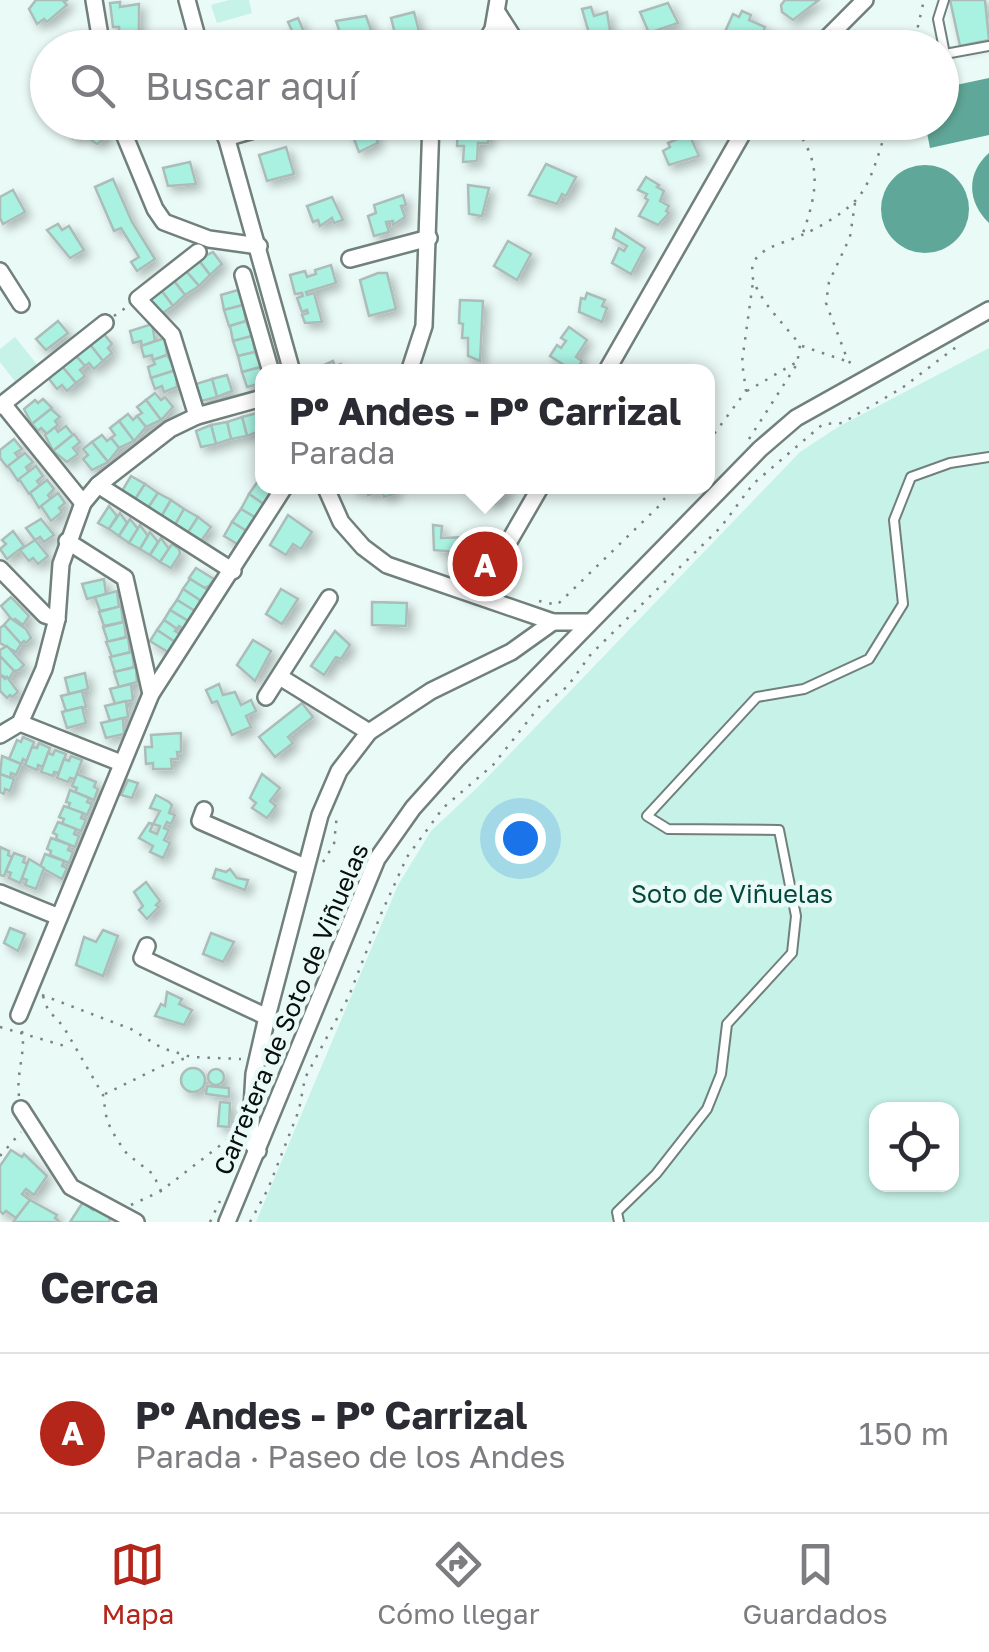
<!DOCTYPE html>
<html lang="es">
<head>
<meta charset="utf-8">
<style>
	body { margin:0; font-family:"Golos Text",sans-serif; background:#f7f7f7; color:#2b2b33 }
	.controls { position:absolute; right:30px; bottom:30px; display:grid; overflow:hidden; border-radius:20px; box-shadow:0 2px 8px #0004 }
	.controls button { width:90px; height:90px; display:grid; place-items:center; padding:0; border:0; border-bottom:2px solid #e1e1e2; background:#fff; color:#2b2b33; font:50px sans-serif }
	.you { position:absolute; left:520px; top:838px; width:35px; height:35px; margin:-25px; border:8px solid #fff; border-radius:50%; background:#1a73e8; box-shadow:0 0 0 15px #1a73e833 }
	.badge { display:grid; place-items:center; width:65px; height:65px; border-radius:50%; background:#b4251a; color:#fff; font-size:32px; font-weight:700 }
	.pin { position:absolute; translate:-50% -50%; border:5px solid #fff; box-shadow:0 2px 10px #0006 }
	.popup { position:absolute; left:255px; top:364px; width:460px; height:130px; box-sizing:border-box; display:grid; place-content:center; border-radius:20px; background:#fff; filter:drop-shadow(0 2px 8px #0005); font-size:32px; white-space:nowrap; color:#7c7c81 }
	.popup b { font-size:38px; color:#2b2b33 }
	.popup::after { content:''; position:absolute; left:50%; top:100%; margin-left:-20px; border:20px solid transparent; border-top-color:#fff }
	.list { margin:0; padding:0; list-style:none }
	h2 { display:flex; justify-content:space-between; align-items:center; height:130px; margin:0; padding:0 40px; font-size:42px }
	h2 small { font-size:32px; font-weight:400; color:#7c7c81 }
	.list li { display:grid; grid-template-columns:65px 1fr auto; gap:30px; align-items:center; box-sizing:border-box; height:160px; padding:0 40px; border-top:2px solid #e1e1e2 }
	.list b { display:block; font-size:38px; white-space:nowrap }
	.list p { margin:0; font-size:32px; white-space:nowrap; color:#7c7c81 }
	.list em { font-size:32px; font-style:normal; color:#7c7c81 }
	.icon { flex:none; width:55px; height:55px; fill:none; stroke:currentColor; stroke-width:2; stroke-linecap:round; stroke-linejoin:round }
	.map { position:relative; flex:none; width:989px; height:1222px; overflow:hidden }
	.search { position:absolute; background:#fff; box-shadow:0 2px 8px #0004; left:30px; right:30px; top:30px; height:110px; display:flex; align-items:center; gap:25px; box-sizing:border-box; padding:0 35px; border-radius:55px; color:#7c7c81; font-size:38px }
	.sheet { height:290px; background:#fff }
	nav { display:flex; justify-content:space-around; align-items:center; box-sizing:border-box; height:140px; border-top:2px solid #e1e1e2; background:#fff; font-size:28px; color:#7c7c81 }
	nav a { display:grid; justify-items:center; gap:5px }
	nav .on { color:#b4251a }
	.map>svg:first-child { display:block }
</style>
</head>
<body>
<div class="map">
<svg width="989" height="1222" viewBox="0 0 989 1222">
	<defs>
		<filter id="shadow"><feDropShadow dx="5" dy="5" stdDeviation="5" flood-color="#0004"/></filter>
	</defs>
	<rect width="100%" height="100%" fill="#eafaf6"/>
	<g fill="#c6f2e8" fill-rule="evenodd">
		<path d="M229 0H249L252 13 217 23 211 5Z"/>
		<path d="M15 337 39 367 17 384 0 362V349Z"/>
		<path d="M989 348V1222H256L398 885 431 831 480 785 800 452 838 427ZM876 1110H952V1184H876Z"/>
	</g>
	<g fill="#5fa798">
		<path d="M989 78V135L930 148 925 123 942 122V88Z"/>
		<path d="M989 153V223C967 202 966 173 989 153Z"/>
		<circle cx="925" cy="209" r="44"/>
	</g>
	<g fill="#a9f2e2" stroke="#acbcb8" stroke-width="2.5" filter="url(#shadow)">
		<path d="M36 0H67L64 2 67 5 47 22 44 19 37 24 29 9Z"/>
		<path d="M785 0H819L793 20 782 12 781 5Z"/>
		<path d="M950 0H985L989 40 960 46Z"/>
		<path d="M120 2V7L139 4V35L120 37 119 27H113L110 3Z"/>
		<path d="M668 3 678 23 649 33 640 12Z"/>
		<path d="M591 7 594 16 607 12 612 43 597 47 595 39 591 40 582 9Z"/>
		<path d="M742 11 751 15 749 20 765 27 760 40 750 35 747 48 719 45 733 14 739 17Z"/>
		<path d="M414 12 420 35 397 41 391 18Z"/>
		<path d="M366 16 376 44 345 48 336 21Z"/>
		<path d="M298 18 309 44 313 43 315 48H288L285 39 294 35 288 22Z"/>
		<path d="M66 122H92L102 127 108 136 97 144 82 134 73 138Z"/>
		<path d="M359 122H370L378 143 359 152 349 126Z"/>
		<path d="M466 122H479V130L489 131 488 143H478L477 161 463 162 464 146H457L458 129H466Z"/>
		<path d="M689 134 699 156 669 165 663 151 670 147 668 143Z"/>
		<path d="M286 147 294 174 267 181 259 155Z"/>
		<path d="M190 162 196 184 168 186 163 168Z"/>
		<path d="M546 164 576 177 566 196 562 194 557 204 529 195Z"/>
		<path d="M646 177 659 185 657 187 664 191 660 201 669 206 666 211 669 213 658 225 639 216 648 200 645 198 647 194 638 190Z"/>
		<path d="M113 179 132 222 155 259 137 271 131 262 139 257 121 228 114 231 95 187Z"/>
		<path d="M468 185 489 188 482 216 469 214Z"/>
		<path d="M13 190 25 212 3 224 0 218V197Z"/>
		<path d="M403 195 406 205 401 206 405 217 393 225V221L386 222 389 232 374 236 368 216 376 213 374 205Z"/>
		<path d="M332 197 343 220 334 223 332 218 320 226 318 220 313 222 307 206Z"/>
		<path d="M58 224 62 230 69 226 84 250 70 258 47 230Z"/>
		<path d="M616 229 645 248 631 274 612 263 619 248 624 251 627 246 613 238Z"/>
		<path d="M508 241 531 254 517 280 494 266Z"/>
		<path d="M213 252 222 264 210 275 198 259Z"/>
		<path d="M200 262 210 275 199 286 186 271Z"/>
		<path d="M331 265 336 283 306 292 307 295 314 293 322 322 305 323 302 315 308 313 307 310 302 312 297 298 303 296 302 293 295 294 290 275 305 271 307 277 316 274 315 270Z"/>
		<path d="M186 271 199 286 185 295 174 281Z"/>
		<path d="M378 273H387L396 309 369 316 360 280Z"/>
		<path d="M174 281 185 295 173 306 161 290Z"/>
		<path d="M161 290 173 306 160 315 149 301Z"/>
		<path d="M238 290 243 305 224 310 221 295Z"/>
		<path d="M587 293 605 300 602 306 607 308 602 322 579 312 581 298 585 299Z"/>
		<path d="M460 300 483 301 480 361 468 356V338H462L463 324 459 323Z"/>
		<path d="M243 305 246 321 229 326 224 310Z"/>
		<path d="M58 321 68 333 46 350 36 339Z"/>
		<path d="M246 321 252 336 233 341 230 326Z"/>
		<path d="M152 324 155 341 142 346 141 341 133 343 130 331Z"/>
		<path d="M569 327 587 340 576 357 582 361 575 372 550 356 557 345 561 348 566 341 561 338Z"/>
		<path d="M104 334 112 344 108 348 112 353 103 361 88 342Z"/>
		<path d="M252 336 255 352 238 356 233 341Z"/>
		<path d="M165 338 167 355 153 360 152 355 144 357 141 346Z"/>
		<path d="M88 342 103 361 94 369 89 363 85 366 76 356Z"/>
		<path d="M255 352 261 367 242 372 238 356Z"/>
		<path d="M167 355 176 370 151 378 148 367 155 364 153 360Z"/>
		<path d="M76 356 85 366 80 370 85 376 76 383 60 364Z"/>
		<path d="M333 361 335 366 341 364 344 372H319L317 368Z"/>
		<path d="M60 364 76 383 67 391 62 385 57 389 49 379Z"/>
		<path d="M261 367 262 383 247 387 242 372Z"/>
		<path d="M176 370 177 387 164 392 162 386 155 389 151 378Z"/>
		<path d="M227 375 232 391 217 397 212 379Z"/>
		<path d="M212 379 217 397 201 401 196 384Z"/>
		<path d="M155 393 161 400 165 397 173 407 161 420 146 400Z"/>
		<path d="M43 399 52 408 32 424 24 409 35 400 38 403Z"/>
		<path d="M146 400 161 420 146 427 137 416 142 413 137 407Z"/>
		<path d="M51 409 60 417 55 421 58 425 47 434 41 428 38 431 32 424Z"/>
		<path d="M257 413 262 430 247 436 242 417Z"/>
		<path d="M128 414 133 420 137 416 146 427 134 441 119 421Z"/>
		<path d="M242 417 247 436 231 439 227 422Z"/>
		<path d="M119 421 134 441 119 448 111 438 115 435 110 428Z"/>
		<path d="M227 422 231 439 216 444 211 425Z"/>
		<path d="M211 425 216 444 201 447 196 431Z"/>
		<path d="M66 426 73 435 53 451 45 435 55 427 58 432Z"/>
		<path d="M74 434 80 442 73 448 78 454 67 462 53 451Z"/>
		<path d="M102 435 107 441 111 438 119 448 108 462 92 442Z"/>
		<path d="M14 439 22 449 15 453 19 458 7 467 0 458V450Z"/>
		<path d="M92 442 108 462 92 470 83 459 88 455 83 449Z"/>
		<path d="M25 453 33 462 26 467 29 472 18 481 8 466Z"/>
		<path d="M36 466 43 476 37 481 40 485 29 494 19 479Z"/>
		<path d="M131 476 145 484 134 501 122 491Z"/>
		<path d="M47 480 54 489 48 495 51 499 39 508 30 493Z"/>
		<path d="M258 481 273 490 265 505 249 494Z"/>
		<path d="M145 484 158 493 148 508 134 501Z"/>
		<path d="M354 486H394L396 493 384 497 382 490 368 495 366 488 355 492Z"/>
		<path d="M476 486H505L509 490 495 504 474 490Z"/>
		<path d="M58 493 65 503 59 508 62 512 51 521 41 506Z"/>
		<path d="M158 493 171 500 161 517 148 508Z"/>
		<path d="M249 494 265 505 256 518 241 509Z"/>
		<path d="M171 500 184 509 175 525 161 517Z"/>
		<path d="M109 506 117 516 109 529 98 523Z"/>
		<path d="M184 509 198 517 187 534 175 525Z"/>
		<path d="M241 509 256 518 248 532 232 522Z"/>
		<path d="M120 513 127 523 119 536 109 529Z"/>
		<path d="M288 515 312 532 301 549 293 544 286 555 270 545Z"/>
		<path d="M198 517 211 527 201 541 187 534Z"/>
		<path d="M41 519 54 535 44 542 40 537 35 540 26 528Z"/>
		<path d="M130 519 138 529 129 543 119 536Z"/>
		<path d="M232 522 248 532 239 545 224 536Z"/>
		<path d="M140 525 148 536 140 549 129 543Z"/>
		<path d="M433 525 442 526 441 538 469 537 468 553 434 550Z"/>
		<path d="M13 531 24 546 7 559 0 549 6 544 2 540Z"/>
		<path d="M150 532 158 542 150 555 140 549Z"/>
		<path d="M161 538 169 549 160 562 150 555Z"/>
		<path d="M35 540 48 556 38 564 33 558 29 561 20 550Z"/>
		<path d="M172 544 179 549 180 554 171 568 160 562Z"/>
		<path d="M196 568 214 579 209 586 204 588 189 578Z"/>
		<path d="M104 579 106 594 87 599 82 584Z"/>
		<path d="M190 579 208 590 201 601 183 589Z"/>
		<path d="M183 589 201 601 195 611 177 600Z"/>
		<path d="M281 589 298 599 282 624 266 614Z"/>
		<path d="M117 591 119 607 100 611 95 597Z"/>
		<path d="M11 597 29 616 23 625 15 619 13 621 1 606Z"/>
		<path d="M177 600 195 611 188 621 170 610Z"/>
		<path d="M372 602 407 603 406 626 372 625Z"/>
		<path d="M121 606 123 622 104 626 99 612Z"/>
		<path d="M170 610 188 621 183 629 179 626 177 629 164 620Z"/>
		<path d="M10 618 26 629 31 638 26 643 24 641 21 644 4 625Z"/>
		<path d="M164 620 177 629 175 631 180 634 175 642 157 630Z"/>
		<path d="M124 622 126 637 108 642 103 627Z"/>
		<path d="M4 625 21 644 16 652 0 643V628Z"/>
		<path d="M157 630 175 642 168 652 150 641Z"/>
		<path d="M335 631 350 645 341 659 336 657 324 675 311 666Z"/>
		<path d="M128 637 130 652 112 657 106 642Z"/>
		<path d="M253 640 271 651 255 681 237 665Z"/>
		<path d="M7 646 24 665 19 670 14 671 0 656V650Z"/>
		<path d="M132 652 134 667 115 672 110 657Z"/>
		<path d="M0 656 14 671 9 679 0 675Z"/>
		<path d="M136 667 137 682 119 687 114 672Z"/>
		<path d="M85 673 88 689 69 694 65 678Z"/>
		<path d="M0 674 5 679 7 677 18 692 12 697 10 695 7 698 0 691Z"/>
		<path d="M131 684 133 700 115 704 110 689Z"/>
		<path d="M219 684 223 695 235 692 241 705 251 700 256 711 246 716 251 727 232 735 217 701 212 703 206 690Z"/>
		<path d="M82 691 86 707 66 711 61 696Z"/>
		<path d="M126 701 128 717 110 721 105 706Z"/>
		<path d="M302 703 313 717 288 737 293 743 275 757 259 737Z"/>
		<path d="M82 707 86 723 67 728 62 712Z"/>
		<path d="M123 718 124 734 106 738 101 723Z"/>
		<path d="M181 733V752H177L178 759H171L172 769H153V763L146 764 145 747H152L151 735Z"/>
		<path d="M23 737 34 742 27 761 23 759 21 764 9 759 17 740 21 742Z"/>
		<path d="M39 743 50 748 43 767 38 765 37 770 25 765 32 747 37 748Z"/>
		<path d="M55 750 66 754 59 773 54 772 53 776 41 772 48 753 53 755Z"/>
		<path d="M2 756 21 764 16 775 11 773 10 778 0 774Z"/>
		<path d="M71 756 82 760 75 779 70 778 68 782 57 778 64 759 69 761Z"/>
		<path d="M0 774 14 779 10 791 5 789 4 794 0 792Z"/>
		<path d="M77 774 96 782 94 787 98 789 94 800 75 792 77 788 72 786Z"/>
		<path d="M262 774 280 788 270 801 276 806 267 818 252 808 256 803 250 798Z"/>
		<path d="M128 780 138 783 132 798 121 795Z"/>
		<path d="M70 790 89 798 87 802 92 804 87 815 68 808 70 803 66 802Z"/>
		<path d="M156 795 169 802 172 805 169 813 175 815 171 824 167 822 164 828 169 830 164 840 170 843 163 858 150 852 153 846 139 838 149 823 153 824 150 831 157 834 160 826 153 824 160 811 150 808Z"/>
		<path d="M64 806 83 813 81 818 86 820 81 831 62 824 64 819 59 817Z"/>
		<path d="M58 822 76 829 74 834 79 836 75 847 56 839 57 835 53 833Z"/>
		<path d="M51 838 70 845 68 850 73 852 69 863 50 855 51 851 47 849Z"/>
		<path d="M0 847 9 851 8 855 12 857 4 876 0 875Z"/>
		<path d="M14 853 25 857 23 862 28 864 20 883 9 878 11 873 6 871Z"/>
		<path d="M45 854 64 861 62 866 67 868 62 879 40 867Z"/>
		<path d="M29 859 44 868 36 889 25 885 27 880 22 878Z"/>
		<path d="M216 869 226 872 230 869 237 878 248 880 245 890 213 878Z"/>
		<path d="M146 882 160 901 156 905 159 907 147 919 139 910 143 906 134 892Z"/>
		<path d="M10 928 25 934 18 951 4 943Z"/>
		<path d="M103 930 118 936 103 976 76 965 84 937 96 942Z"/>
		<path d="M211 933 234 942 223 962 203 954Z"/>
		<path d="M167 992 182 999 179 1004 192 1010 184 1025 155 1016 161 1004 165 1006Z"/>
		<circle cx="193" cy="1080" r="12"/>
		<circle cx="216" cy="1077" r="8"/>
		<path d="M207 1086 229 1088V1097L206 1094Z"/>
		<path d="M220 1102 230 1103 229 1127 218 1126Z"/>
		<path d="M11 1150 22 1157 24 1154 47 1176 34 1195 26 1189 22 1194 30 1200 16 1218 6 1211 3 1214 0 1211V1166Z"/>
		<path d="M30 1200 57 1215 55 1218 60 1222H13Z"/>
		<path d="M83 1202 93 1210 95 1207 110 1218 109 1222H70Z"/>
	</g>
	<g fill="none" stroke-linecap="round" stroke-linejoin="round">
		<g stroke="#71807c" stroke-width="12">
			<g id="lane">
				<path d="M944 0 938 19 945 54 989 46"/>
				<path d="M619 1222 617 1212 656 1174 707 1109 721 1074 727 1024 792 953 796 916 779 830 668 829 647 816 757 697 804 689 869 659 903 604 894 520 911 477 950 463 989 457"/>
			</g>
		</g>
		<g stroke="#71807c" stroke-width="20">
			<g id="street">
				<path d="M94 0 102 48"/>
				<path d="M187 0 200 48"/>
				<path d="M497 12 520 48"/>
				<path d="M482 48 493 29 498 0"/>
				<path d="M817 48 865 0"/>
				<path d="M119 122 155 209 164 222 209 239 259 246"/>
				<path d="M222 122 292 372"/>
				<path d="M226 138 281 122"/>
				<path d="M350 259 429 238"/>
				<path d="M0 271 21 304"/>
				<path d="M243 275 271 372"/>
				<path d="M409 372 424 326 431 122"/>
				<path d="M606 372 741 136 751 122"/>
				<path d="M3 404 83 503"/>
				<path d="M0 406 105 323"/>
				<path d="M197 416 172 335 138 299 198 252"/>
				<path d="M98 485 233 571"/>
				<path d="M325 486 341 522 363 547 387 565 553 622H589"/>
				<path d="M67 541 125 578 151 694"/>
				<path d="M0 569 45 615 57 619"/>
				<path d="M478 595 541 486"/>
				<path d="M280 677 369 732"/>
				<path d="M266 697 329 598"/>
				<path d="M20 723 121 763"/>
				<path d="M0 735 20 723 44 669 57 619 61 564 83 503 98 485 170 429 197 416 262 398"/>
				<path d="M204 810 200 821 305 867"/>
				<path d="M0 893 59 917"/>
				<path d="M147 946 142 958 267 1017"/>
				<path d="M19 1015 151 694 285 486"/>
				<path d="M21 1109 71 1187 136 1222"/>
				<path d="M258 1151 250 1141 254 1074 267 1017 320 815 339 771 369 732 431 691 511 652 553 622"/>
				<path d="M227 1222 377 859 413 808 456 760 760 449 796 418 989 310"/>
			</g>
		</g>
		<g stroke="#798482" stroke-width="2.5" stroke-dasharray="2.5 8" stroke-linecap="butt">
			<path d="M913 48 924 0"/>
			<path d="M790 122C823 160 818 190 803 233"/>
			<path d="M855 203 850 237 829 282 826 303 848 361 855 366"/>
			<path d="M114 316 128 306"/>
			<path d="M802 346 846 361"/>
			<path d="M747 391 797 362"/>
			<path d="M749 439 797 364 800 345C786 326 763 305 754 282 743 249 781 245 802 235 818 228 843 214 855 201 873 183 880 146 889 122"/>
			<path d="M708 442 746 391 742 362 753 282"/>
			<path d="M539 601 557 605 659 506 674 486"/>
			<path d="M323 862 334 844 337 814"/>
			<path d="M42 995 131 1029 162 1048 191 1057 241 1059"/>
			<path d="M43 996 48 1010 63 1026 103 1095 107 1121 116 1138 127 1154 153 1174 161 1191"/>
			<path d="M282 1014C299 1006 297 995 291 980"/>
			<path d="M0 1027 65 1046 70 1044"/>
			<path d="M105 1094 162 1066 189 1057"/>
			<path d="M19 1096C16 1073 26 1052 22 1031"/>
			<path d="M0 1156 21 1132"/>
			<path d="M131 1205 161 1191 235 1134"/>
			<path d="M210 1222 220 1201"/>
			<path d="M250 1222 268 1189 299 1110 305 1078 349 996 381 914 407 857 443 808 493 765 539 707 567 687 591 654 721 527 753 484 823 424 842 423 902 388 960 344"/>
		</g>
		<use href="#lane" stroke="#fff" stroke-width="8"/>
		<use href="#street" stroke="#fff" stroke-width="15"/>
	</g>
	<g text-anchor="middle" stroke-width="9" stroke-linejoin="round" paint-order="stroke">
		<g font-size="25" fill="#03473d" stroke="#eafaf6">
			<text x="732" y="903">Soto de Viñuelas</text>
		</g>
		<g font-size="25" fill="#080e0d" stroke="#eafaf6">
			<text transform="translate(291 1009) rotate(-67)" y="9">Carretera de Soto de Viñuelas</text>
		</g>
	</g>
</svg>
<div class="controls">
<button><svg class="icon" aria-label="locate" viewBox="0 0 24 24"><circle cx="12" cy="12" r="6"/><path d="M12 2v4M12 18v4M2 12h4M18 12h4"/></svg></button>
</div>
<div class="you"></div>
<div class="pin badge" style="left:485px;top:564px">A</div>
<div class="popup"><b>Pº Andes - Pº Carrizal</b>Parada</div>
<div class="search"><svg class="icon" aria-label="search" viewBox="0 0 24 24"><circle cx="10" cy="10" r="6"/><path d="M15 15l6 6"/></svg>Buscar aquí</div>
</div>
<section class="sheet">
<h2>Cerca<small></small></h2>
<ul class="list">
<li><span class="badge">A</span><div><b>Pº Andes - Pº Carrizal</b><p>Parada · Paseo de los Andes</p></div><em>150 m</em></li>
</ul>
</section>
<nav>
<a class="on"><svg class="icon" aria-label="map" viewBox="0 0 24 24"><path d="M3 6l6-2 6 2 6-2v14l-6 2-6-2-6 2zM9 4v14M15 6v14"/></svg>Mapa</a>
<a><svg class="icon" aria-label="directions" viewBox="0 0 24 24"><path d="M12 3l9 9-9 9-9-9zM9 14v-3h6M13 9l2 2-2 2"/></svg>Cómo llegar</a>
<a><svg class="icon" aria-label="saved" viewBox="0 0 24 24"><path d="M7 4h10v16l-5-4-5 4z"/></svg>Guardados</a>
</nav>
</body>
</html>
